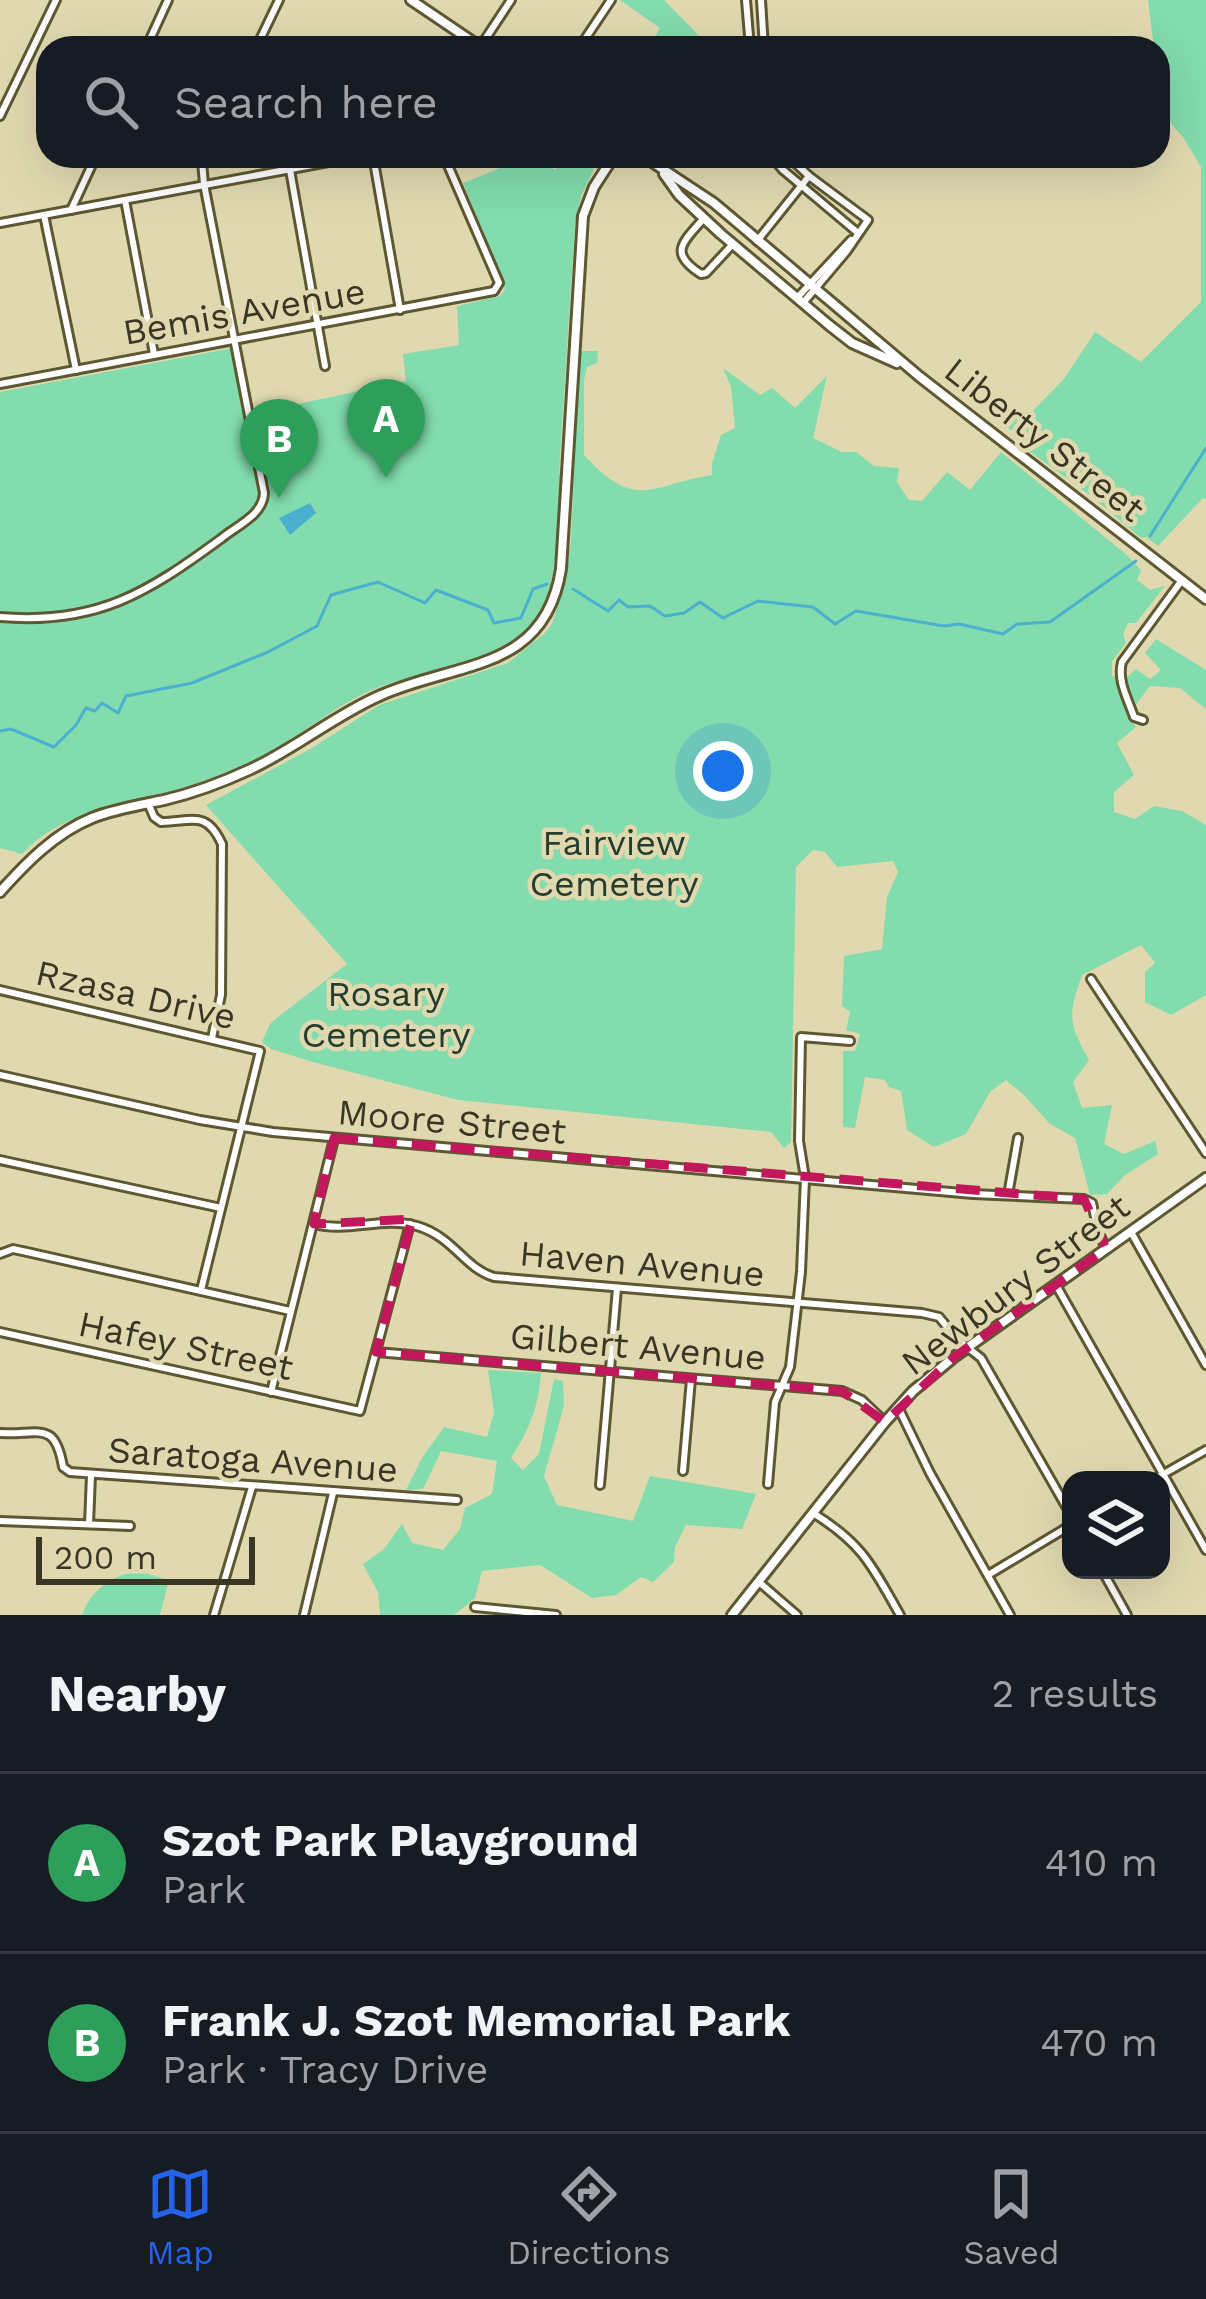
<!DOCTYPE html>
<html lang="en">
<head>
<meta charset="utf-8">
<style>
	body { margin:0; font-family:"Work Sans",sans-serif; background:#20242c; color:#f1f3f6 }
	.controls { position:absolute; right:36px; bottom:36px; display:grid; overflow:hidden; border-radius:24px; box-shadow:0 12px 48px #0002 }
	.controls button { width:108px; height:108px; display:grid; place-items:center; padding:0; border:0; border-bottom:3px solid #363941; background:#171b24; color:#f1f3f6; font:60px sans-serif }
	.scale { position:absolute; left:36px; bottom:30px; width:219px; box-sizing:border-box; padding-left:12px; border:6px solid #393626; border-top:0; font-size:33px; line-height:42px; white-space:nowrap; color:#393626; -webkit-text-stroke:9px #e0d9b0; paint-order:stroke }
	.you { position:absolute; left:723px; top:771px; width:42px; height:42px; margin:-30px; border:9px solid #fff; border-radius:50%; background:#1a73e8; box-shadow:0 0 0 18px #1a73e833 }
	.badge { display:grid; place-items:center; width:78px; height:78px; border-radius:50%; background:#2563eb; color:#fff; font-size:39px; font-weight:700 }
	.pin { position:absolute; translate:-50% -99px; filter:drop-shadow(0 3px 6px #0008) }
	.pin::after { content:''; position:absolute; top:63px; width:42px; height:36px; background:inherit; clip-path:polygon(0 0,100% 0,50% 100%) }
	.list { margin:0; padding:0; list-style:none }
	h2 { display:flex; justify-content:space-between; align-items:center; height:156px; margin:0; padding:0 48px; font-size:51px }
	h2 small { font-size:39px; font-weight:400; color:#9ea1a6 }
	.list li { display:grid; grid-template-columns:78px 1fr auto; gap:36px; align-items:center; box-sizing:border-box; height:180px; padding:0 48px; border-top:3px solid #363941 }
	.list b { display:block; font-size:45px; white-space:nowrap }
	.list p { margin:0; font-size:39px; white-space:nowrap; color:#9ea1a6 }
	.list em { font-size:39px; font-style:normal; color:#9ea1a6 }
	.icon { flex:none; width:66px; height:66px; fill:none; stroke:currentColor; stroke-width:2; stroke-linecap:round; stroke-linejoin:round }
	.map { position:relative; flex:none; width:1206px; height:1615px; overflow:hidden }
	.search { position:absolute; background:#171b24; box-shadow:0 12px 48px #0002; left:36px; right:36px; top:36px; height:132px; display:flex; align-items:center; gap:30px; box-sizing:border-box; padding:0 42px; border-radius:36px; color:#9ea1a6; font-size:45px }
	.sheet { height:516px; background:#171b24 }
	nav { display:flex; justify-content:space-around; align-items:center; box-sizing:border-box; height:168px; border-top:3px solid #363941; background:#171b24; font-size:33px; color:#9ea1a6 }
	nav a { display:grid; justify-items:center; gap:6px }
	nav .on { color:#2563eb }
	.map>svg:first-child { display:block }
</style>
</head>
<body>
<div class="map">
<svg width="1206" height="1615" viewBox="0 0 1206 1615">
	<rect width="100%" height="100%" fill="#e0d9b0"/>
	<g fill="#82dcad">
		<path d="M620 0H664L703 40 691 48H649L660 28Z"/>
		<path d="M1148 0H1206V499L1203 498 1158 546 1146 537 1141 538 1091 496 1025 448 1027 443 996 418 1014 416 1025 419 1064 379 1095 332 1141 362 1201 302V167L1183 137 1165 117 1158 72V48H1154Z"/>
		<path d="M531 156 555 170 566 156H600L581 196 575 225 559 473H562C557 519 561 586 533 624 504 663 419 671 374 689 336 705 302 735 264 755 238 769 208 780 179 789 125 806 62 810 22 854L0 848V392L233 348 246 415 406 381 403 354 459 345 457 306 500 296 505 289 463 183Z"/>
		<path d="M579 351H598L597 363 587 367 584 380V455C636 512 650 485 712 475V463L721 435 735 428 731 387 723 368 760 395 772 388 795 408 827 376 813 438 842 452H856L874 466 899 468 897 482 909 500 922 501 947 472 970 490 1001 452 1128 556 1141 570 1137 580 1150 590 1165 586 1136 623H1128L1123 634 1126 643 1112 661V676L1126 678 1136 669 1150 679 1161 670 1145 653 1156 639 1206 670V709L1180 688 1150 686 1127 716 1136 727 1117 743 1134 775 1114 792V812L1135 819 1154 806 1182 811 1206 825V995L1171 1015 1145 1002V972L1155 963 1141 945 1082 975C1068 1016 1068 1022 1089 1060L1073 1082 1082 1108 1112 1105 1104 1144 1124 1154 1155 1141 1158 1154 1125 1175 1107 1194 1090 1195 1075 1138 1050 1124 1024 1095 1006 1080 990 1092 966 1134 934 1147 907 1130 901 1091 889 1087 885 1080 865 1077 855 1128 843 1127V1051H855L860 1034 846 1030 850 1012 842 1006 844 956 882 949 887 897 898 872 893 861 837 867 825 852 813 850 796 867 791 1142 784 1148 771 1132 458 1100 313 1062 271 1049 262 1042 270 1024 278 1017 347 964 206 805 312 748 379 705 508 663 545 633 552 624 566 580 571 541Z"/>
		<path d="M488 1370 541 1373C539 1406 529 1430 511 1458L523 1470 539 1454 554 1379 563 1381 564 1406 544 1476 557 1505 633 1521 650 1476 756 1494 742 1529 686 1525 675 1547 674 1562 653 1582 641 1577 616 1595 592 1598 540 1565 482 1571 475 1598 454 1615H380L378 1592 363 1564 384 1549 402 1524 412 1543 443 1550 460 1529 465 1508 492 1494 497 1461 441 1451 423 1489 406 1490 422 1458 444 1427 487 1437 494 1412Z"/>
		<path d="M138 1571 169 1580 160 1615H82C92 1589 111 1576 138 1571Z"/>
	</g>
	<path fill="#4bb0cd" d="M310 503 316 513 290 535 279 518Z"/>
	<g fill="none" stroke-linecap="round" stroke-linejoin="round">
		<g stroke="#4bb0cd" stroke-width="3">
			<path d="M1150 536 1206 448"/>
			<path d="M573 589 608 611 619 600 628 607 650 606 665 616 684 613 700 602 723 618 758 601 813 607 835 624 856 611 944 626 959 624 1003 634 1017 624 1050 622 1136 561"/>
			<path d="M0 731 11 729 54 747 76 725 86 708 95 711 102 703 118 713 126 696 192 683 268 652 317 626 331 595 378 582 425 603 436 590 488 610 494 623 521 618 533 589 547 584"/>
		</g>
		<g stroke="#5d5732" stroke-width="12">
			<g id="minor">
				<path d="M746 0 750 48"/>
				<path d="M761 0 764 48"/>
				<path d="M480 47 511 0"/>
				<path d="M146 48 168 0"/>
				<path d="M256 48 279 0"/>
				<path d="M579 48 611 0"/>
				<path d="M0 116 56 0"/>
				<path d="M373 156 400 310"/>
				<path d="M771 156 783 170 858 233"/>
				<path d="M788 156 809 176 868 220 846 252 803 303"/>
				<path d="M290 170 325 366"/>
				<path d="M125 200 154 354"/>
				<path d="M71 210 96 156"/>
				<path d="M44 215 76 370"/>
				<path d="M704 218C684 242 667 252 701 274L706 273 732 245"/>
				<path d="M0 223 361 156"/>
				<path d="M757 241 809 176"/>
				<path d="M797 298 851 240"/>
				<path d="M0 384 494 291 499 283 444 156"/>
				<path d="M0 617C97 625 147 593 222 538 238 525 263 515 264 493L204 184 202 162 205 156"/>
				<path d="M1143 720 1134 717C1128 699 1117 681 1122 662L1182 580"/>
				<path d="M148 803 154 817 161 822C191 822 206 809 222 844L221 995 212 1038"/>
				<path d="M1091 979 1206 1153"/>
				<path d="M0 990 260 1051 201 1290"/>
				<path d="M0 1075 200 1120 273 1132 973 1194 1084 1199 1092 1203 1098 1231 1106 1249"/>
				<path d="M0 1160 221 1208"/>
				<path d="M1008 1195 1018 1138"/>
				<path d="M314 1224C349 1233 382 1216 417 1226 454 1237 464 1268 494 1277L922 1313 939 1317 958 1340 981 1358 1071 1515"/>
				<path d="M1131 1232 1206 1365"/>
				<path d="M0 1254 13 1249 27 1252 290 1311"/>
				<path d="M1056 1285 1206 1550"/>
				<path d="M0 1332 360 1411 410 1224"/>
				<path d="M376 1352 842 1391 862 1400 885 1422"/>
				<path d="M271 1392 334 1139"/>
				<path d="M898 1407 930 1473 1010 1615"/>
				<path d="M0 1433C40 1435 55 1420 63 1467L70 1472 457 1500"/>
				<path d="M683 1471 691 1379"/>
				<path d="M1153 1480 1206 1450"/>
				<path d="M768 1484 775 1402 790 1367 801 1272 805 1178 799 1141 801 1037 850 1041"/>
				<path d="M600 1485 617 1288"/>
				<path d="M813 1513C863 1544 872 1566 900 1615"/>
				<path d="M0 1521 130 1526"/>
				<path d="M89 1524 91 1475"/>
				<path d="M1102 1570 1127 1615"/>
				<path d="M988 1575 1071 1525"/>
				<path d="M759 1582 797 1615"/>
				<path d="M475 1607 556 1615"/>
				<path d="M214 1615 252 1487"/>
				<path d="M304 1615 333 1493"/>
			</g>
		</g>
		<g stroke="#5d5732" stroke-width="14">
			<path id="tertiary" d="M732 1615 885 1422 913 1391 954 1357 1206 1178"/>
		</g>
		<g stroke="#5d5732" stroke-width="14">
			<g id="secondary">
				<path d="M411 0 482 48"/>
				<path d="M643 156 714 203 920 377 1206 599"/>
				<path d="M664 174 679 195 721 234 829 325 852 343 897 363"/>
				<path d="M0 892C26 863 55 833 92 818 115 809 140 805 164 800 194 793 223 782 251 769 296 748 334 716 379 696 456 661 545 673 561 569L583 216 594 187 614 156"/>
			</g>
		</g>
		<use href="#minor" stroke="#fff" stroke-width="6"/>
		<use href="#tertiary" stroke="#fff" stroke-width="8"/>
		<use href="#secondary" stroke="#fff" stroke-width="8"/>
	</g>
	<path fill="none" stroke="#c2185b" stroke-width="9" stroke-dasharray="24 15" stroke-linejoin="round" d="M334 1138 1084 1199 1106 1249 954 1357 885 1422 842 1391 376 1352 412 1219 314 1224Z"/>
	<g text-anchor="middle" stroke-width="9" stroke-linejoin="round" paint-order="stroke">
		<g font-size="36" fill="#393626" stroke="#e0d9b0">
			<text transform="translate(244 311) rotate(-10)" y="13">Bemis Avenue</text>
			<text transform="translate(1045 439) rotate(38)" y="13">Liberty Street</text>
			<text transform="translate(136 994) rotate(13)" y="13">Rzasa Drive</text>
			<text transform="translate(452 1121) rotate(5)" y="13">Moore Street</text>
			<text transform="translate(642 1263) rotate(5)" y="13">Haven Avenue</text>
			<text transform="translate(1015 1284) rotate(-37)" y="13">Newbury Street</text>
			<text transform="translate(186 1345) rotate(12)" y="13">Hafey Street</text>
			<text transform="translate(638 1346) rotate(5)" y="13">Gilbert Avenue</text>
			<text transform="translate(253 1459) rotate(4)" y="13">Saratoga Avenue</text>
		</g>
		<g font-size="36" fill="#243d30" stroke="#e0d9b0">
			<text x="614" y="855">Fairview<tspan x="614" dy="41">Cemetery</tspan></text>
			<text x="386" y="1006">Rosary<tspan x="386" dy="41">Cemetery</tspan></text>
		</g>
	</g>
</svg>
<div class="controls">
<button><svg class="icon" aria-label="layers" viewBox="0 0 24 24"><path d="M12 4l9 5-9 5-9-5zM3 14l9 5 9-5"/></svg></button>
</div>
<div class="scale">200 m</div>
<div class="you"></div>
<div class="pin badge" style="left:386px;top:478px;background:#2e9e5b">A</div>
<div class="pin badge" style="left:279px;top:498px;background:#2e9e5b">B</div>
<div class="search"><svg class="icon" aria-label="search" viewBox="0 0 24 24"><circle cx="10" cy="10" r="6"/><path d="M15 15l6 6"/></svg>Search here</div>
</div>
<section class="sheet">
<h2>Nearby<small>2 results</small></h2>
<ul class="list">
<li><span class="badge" style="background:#2e9e5b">A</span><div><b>Szot Park Playground</b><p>Park</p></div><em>410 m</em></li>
<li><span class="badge" style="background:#2e9e5b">B</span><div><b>Frank J. Szot Memorial Park</b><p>Park · Tracy Drive</p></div><em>470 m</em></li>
</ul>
</section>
<nav>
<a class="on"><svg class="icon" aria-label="map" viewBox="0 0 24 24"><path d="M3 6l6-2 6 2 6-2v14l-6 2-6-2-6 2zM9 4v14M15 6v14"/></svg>Map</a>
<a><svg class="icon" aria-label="directions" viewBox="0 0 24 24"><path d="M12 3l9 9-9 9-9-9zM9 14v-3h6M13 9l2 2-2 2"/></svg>Directions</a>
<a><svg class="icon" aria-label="saved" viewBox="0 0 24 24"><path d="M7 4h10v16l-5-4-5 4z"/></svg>Saved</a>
</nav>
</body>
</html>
